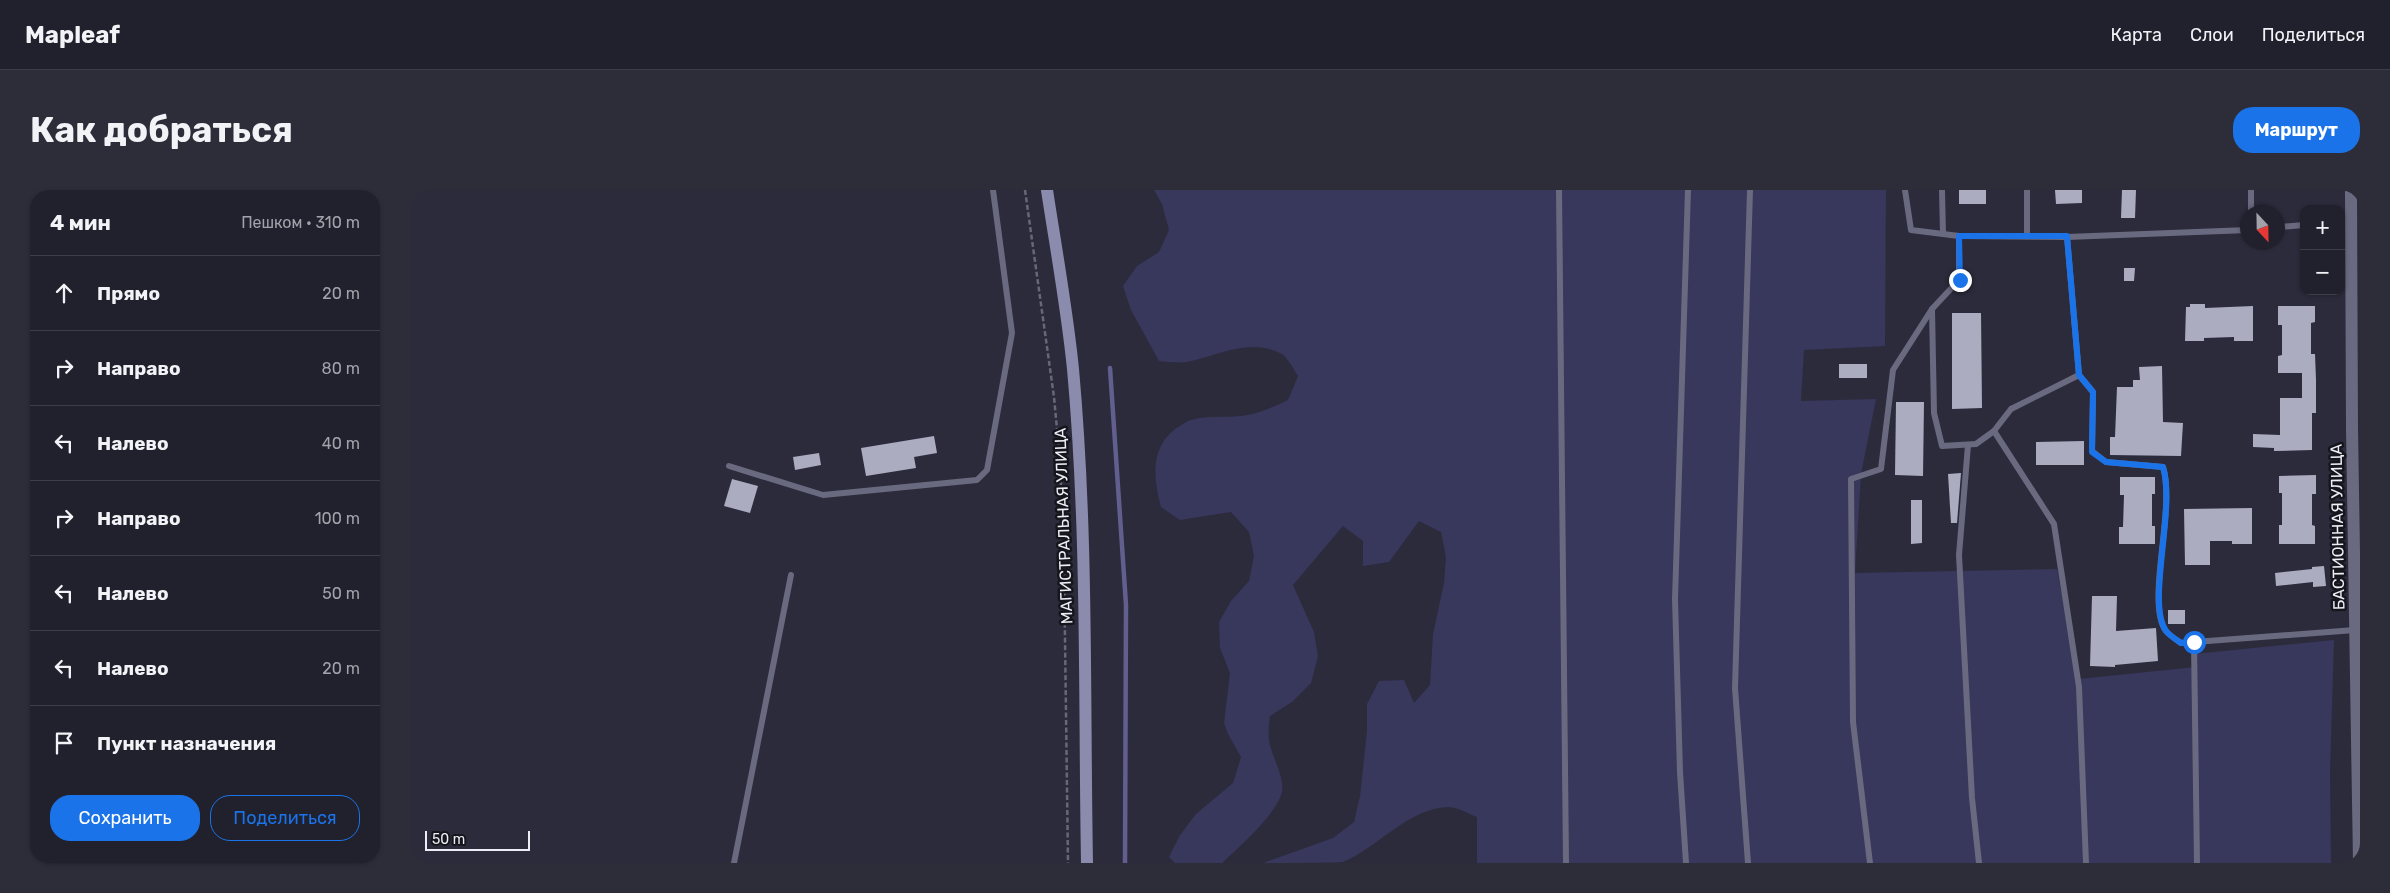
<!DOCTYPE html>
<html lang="ru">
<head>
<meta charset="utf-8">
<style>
	body { margin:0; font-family:Rubik,sans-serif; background:#2d2d39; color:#f1f3f6 }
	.controls { position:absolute; right:15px; top:15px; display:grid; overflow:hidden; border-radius:10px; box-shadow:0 1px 4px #0004 }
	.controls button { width:45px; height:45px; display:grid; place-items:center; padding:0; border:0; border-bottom:1px solid #3e3e49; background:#21202d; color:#f1f3f6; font:25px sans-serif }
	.compass { position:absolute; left:1830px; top:15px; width:45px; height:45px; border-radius:50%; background:#21202d; box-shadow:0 1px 4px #0004; rotate:158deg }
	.scale { position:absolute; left:15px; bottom:12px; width:105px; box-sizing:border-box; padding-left:5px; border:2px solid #ededf8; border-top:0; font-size:14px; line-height:18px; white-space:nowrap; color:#ededf8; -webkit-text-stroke:4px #15151c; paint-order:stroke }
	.stop { position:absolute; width:15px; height:15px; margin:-11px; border:4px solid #1a73e8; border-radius:50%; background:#fff }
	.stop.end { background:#1a73e8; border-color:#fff; box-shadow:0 1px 5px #0008 }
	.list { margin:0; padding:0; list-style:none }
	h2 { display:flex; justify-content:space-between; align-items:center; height:65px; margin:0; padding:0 20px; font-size:21px }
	h2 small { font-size:16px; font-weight:400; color:#a2a3aa }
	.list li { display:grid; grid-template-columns:32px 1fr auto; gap:15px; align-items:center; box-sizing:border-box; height:75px; padding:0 20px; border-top:1px solid #3e3e49 }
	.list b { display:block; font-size:19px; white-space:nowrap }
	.list em { font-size:16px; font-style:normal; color:#a2a3aa }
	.actions { display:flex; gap:10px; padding:15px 20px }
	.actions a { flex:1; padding:11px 0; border:1px solid #1a73e8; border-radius:20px; text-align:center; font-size:18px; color:#1a73e8 }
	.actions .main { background:#1a73e8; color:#fff }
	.icon { flex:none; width:28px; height:28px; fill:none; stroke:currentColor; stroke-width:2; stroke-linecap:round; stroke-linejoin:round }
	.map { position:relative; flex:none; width:1950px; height:673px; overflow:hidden; border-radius:20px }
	header { display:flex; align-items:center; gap:30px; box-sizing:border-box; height:70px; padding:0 25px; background:#21202d; border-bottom:1px solid #3e3e49 }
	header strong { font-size:24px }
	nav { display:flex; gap:28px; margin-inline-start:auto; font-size:18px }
	.intro { display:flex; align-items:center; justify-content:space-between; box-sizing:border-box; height:120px; padding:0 30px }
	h1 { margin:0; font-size:35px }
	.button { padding:12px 22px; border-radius:20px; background:#1a73e8; color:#fff; font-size:18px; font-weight:700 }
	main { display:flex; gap:30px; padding:0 30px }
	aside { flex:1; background:#21202d; border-radius:20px; box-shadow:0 1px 4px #0004 }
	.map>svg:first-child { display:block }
</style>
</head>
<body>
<header>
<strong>Mapleaf</strong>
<nav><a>Карта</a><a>Слои</a><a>Поделиться</a></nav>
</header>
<div class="intro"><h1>Как добраться</h1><a class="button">Маршрут</a></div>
<main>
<aside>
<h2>4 мин<small>Пешком · 310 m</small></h2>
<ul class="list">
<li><svg class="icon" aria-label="ahead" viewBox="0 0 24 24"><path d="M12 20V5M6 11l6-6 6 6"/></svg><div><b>Прямо</b></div><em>20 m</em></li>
<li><svg class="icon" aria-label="right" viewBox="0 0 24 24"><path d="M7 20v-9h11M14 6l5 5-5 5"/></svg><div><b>Направо</b></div><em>80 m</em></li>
<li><svg class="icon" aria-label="left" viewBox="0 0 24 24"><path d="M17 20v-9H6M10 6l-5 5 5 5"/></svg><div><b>Налево</b></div><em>40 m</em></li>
<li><svg class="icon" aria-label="right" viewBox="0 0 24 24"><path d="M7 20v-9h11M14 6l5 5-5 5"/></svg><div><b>Направо</b></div><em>100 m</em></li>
<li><svg class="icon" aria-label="left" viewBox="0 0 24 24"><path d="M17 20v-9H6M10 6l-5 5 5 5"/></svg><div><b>Налево</b></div><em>50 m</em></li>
<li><svg class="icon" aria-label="left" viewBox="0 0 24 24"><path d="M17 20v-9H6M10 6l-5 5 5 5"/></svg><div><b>Налево</b></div><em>20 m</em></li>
<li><svg class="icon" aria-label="arrive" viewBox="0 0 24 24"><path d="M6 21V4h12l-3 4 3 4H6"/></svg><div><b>Пункт назначения</b></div></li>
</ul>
<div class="actions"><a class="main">Сохранить</a><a>Поделиться</a></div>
</aside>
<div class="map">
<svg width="1950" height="673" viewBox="0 0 1950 673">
	<rect width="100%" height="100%" fill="#2c2b3c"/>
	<path fill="#38375c" d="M744 0H1476L1475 156 1394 160 1391 211 1466 209 1451 284 1445 383 1647 379 1669 489 1785 477 1784 464 1924 450 1920 582 1921 673H1067V627C1059 624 1047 617 1038 617 997 619 969 657 933 672 924 673 867 673 853 673L923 648 944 632 950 606 957 541V514L969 491 994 490 1004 513 1020 495 1023 444 1034 393 1036 367 1031 342 1009 331 979 372 953 376V351L933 336 883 395 904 442 908 466 901 493 882 512 860 526C859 533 858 542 859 549 860 564 875 586 872 602 866 625 829 657 812 673H765L759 667 770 645 786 624 823 593 831 567 818 544 814 533 820 483 810 458 809 432 821 411 839 391 844 366 839 342 821 322 770 330 751 317C743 288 740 256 768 237 772 235 776 231 781 230 798 225 814 228 831 226 848 224 863 217 878 210L888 186C884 180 878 168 872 164 839 147 809 166 777 172 768 173 758 172 749 171L721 120 713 96 727 76 749 62 759 40 752 14Z"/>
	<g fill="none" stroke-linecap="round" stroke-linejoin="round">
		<path stroke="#605f8d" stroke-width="4.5" d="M700 178 716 415 715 673"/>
	</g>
	<g fill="#acacc1">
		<rect x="1549" y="0" width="27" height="14"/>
		<path d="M1645 0H1672V13L1646 14Z"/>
		<path d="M1712 0H1726L1725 28H1711Z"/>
		<path d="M1714 78H1725L1724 91H1714Z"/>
		<path d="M1780 114H1795V118L1843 116V151H1824V147L1794 148V151H1775L1776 117H1780Z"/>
		<path d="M1868 116H1905V132L1901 133V164H1905L1906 190V223H1902V260L1864 261V258L1843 257V244L1870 245V208H1892V183H1868V166L1872 165V135H1868Z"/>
		<path d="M1542 123H1571L1572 218 1542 219Z"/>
		<rect x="1429" y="174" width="28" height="14"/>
		<path d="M1752 176 1753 232 1773 233 1771 266 1700 265V247H1705L1707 197H1723V190H1730L1729 177Z"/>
		<path d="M1486 212H1514L1513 286 1485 285Z"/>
		<path d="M524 246 527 263 504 267 506 278 456 286 451 258Z"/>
		<path d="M1674 251V275H1626V252Z"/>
		<path d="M409 263 411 275 385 280 383 267Z"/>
		<path d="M1551 283 1547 333H1541L1538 284Z"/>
		<path d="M1906 285V304H1902V335L1905 336V354H1869V335H1872V303H1869V286Z"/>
		<path d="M1710 287H1745V304H1742V336H1745V354H1709V337H1713L1714 305H1710Z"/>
		<path d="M322 289 348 296 340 323 314 316Z"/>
		<path d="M1501 310H1512V353L1501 354Z"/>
		<path d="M1842 318V354H1822V351H1800V375H1775L1774 319Z"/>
		<path d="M1914 376 1916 396 1903 397V392L1866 396 1865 383 1902 379V377Z"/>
		<path d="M1682 406H1707L1706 441 1746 438 1748 471 1705 475V477L1680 476Z"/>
		<rect x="1758" y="420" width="17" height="14"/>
	</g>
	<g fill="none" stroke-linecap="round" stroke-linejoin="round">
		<path stroke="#676776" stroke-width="2.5" stroke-dasharray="5 2.5" stroke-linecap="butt" d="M615 0 644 207 650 271 654 374 658 673"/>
		<g stroke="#696a7f" stroke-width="6">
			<path d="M1149 0 1156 673"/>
			<path d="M1495 0 1501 40 1549 46 1657 47 1838 40"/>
			<path d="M1532 0 1533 44"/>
			<path d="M1841 0V22"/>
			<path d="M1868 37 1894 35"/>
			<path d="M1549 46V90L1522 119 1524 223 1532 256 1566 254 1584 241 1601 219 1669 185 1657 47"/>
			<path d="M1617 46V0"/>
			<path d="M1669 185 1683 202 1682 261 1696 272 1753 277C1766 319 1735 413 1756 441 1760 446 1767 450 1771 453L1945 440"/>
			<path d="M1584 241 1644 334 1669 497 1676 673"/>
			<path d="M1558 255 1549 365 1562 608 1569 673"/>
			<path d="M319 276 413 305 567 290 577 280 602 143 583 0"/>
			<path d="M1784 452 1787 673"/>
			<path d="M324 673 381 385"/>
			<path d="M1276 673 1270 582 1265 409 1278 0"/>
			<path d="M1338 673 1325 498 1340 0"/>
			<path d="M1460 673 1443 532 1441 289 1471 279 1483 180 1522 119"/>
		</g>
		<path stroke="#696a7f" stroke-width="12" d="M1941 0 1942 238 1949 673"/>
		<path stroke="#8b8bad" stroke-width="12" d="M637 0C646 59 657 119 663 179 678 343 674 509 677 673"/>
	</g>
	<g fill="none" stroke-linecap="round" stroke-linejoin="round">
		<path stroke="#1a73e8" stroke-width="6" d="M1550 90 1549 46H1657L1669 185 1683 202 1682 262 1696 272 1753 277C1766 320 1736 413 1756 441 1760 446 1767 450 1771 453L1784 452"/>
	</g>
	<g text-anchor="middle" stroke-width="5" stroke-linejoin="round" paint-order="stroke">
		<g font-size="16" fill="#ededf8" stroke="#15151c">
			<text transform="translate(653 336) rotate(-92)" y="6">МАГИСТРАЛЬНАЯ УЛИЦА</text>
			<text transform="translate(1927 337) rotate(-91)" y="6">БАСТИОННАЯ УЛИЦА</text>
		</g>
	</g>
</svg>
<div class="controls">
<button>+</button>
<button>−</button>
</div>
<svg class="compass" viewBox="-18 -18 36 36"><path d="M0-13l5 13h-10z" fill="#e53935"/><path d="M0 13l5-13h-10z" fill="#a2a3aa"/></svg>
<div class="scale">50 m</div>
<div class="stop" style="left:1784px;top:452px"></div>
<div class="stop end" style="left:1550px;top:90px"></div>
</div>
</main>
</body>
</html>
